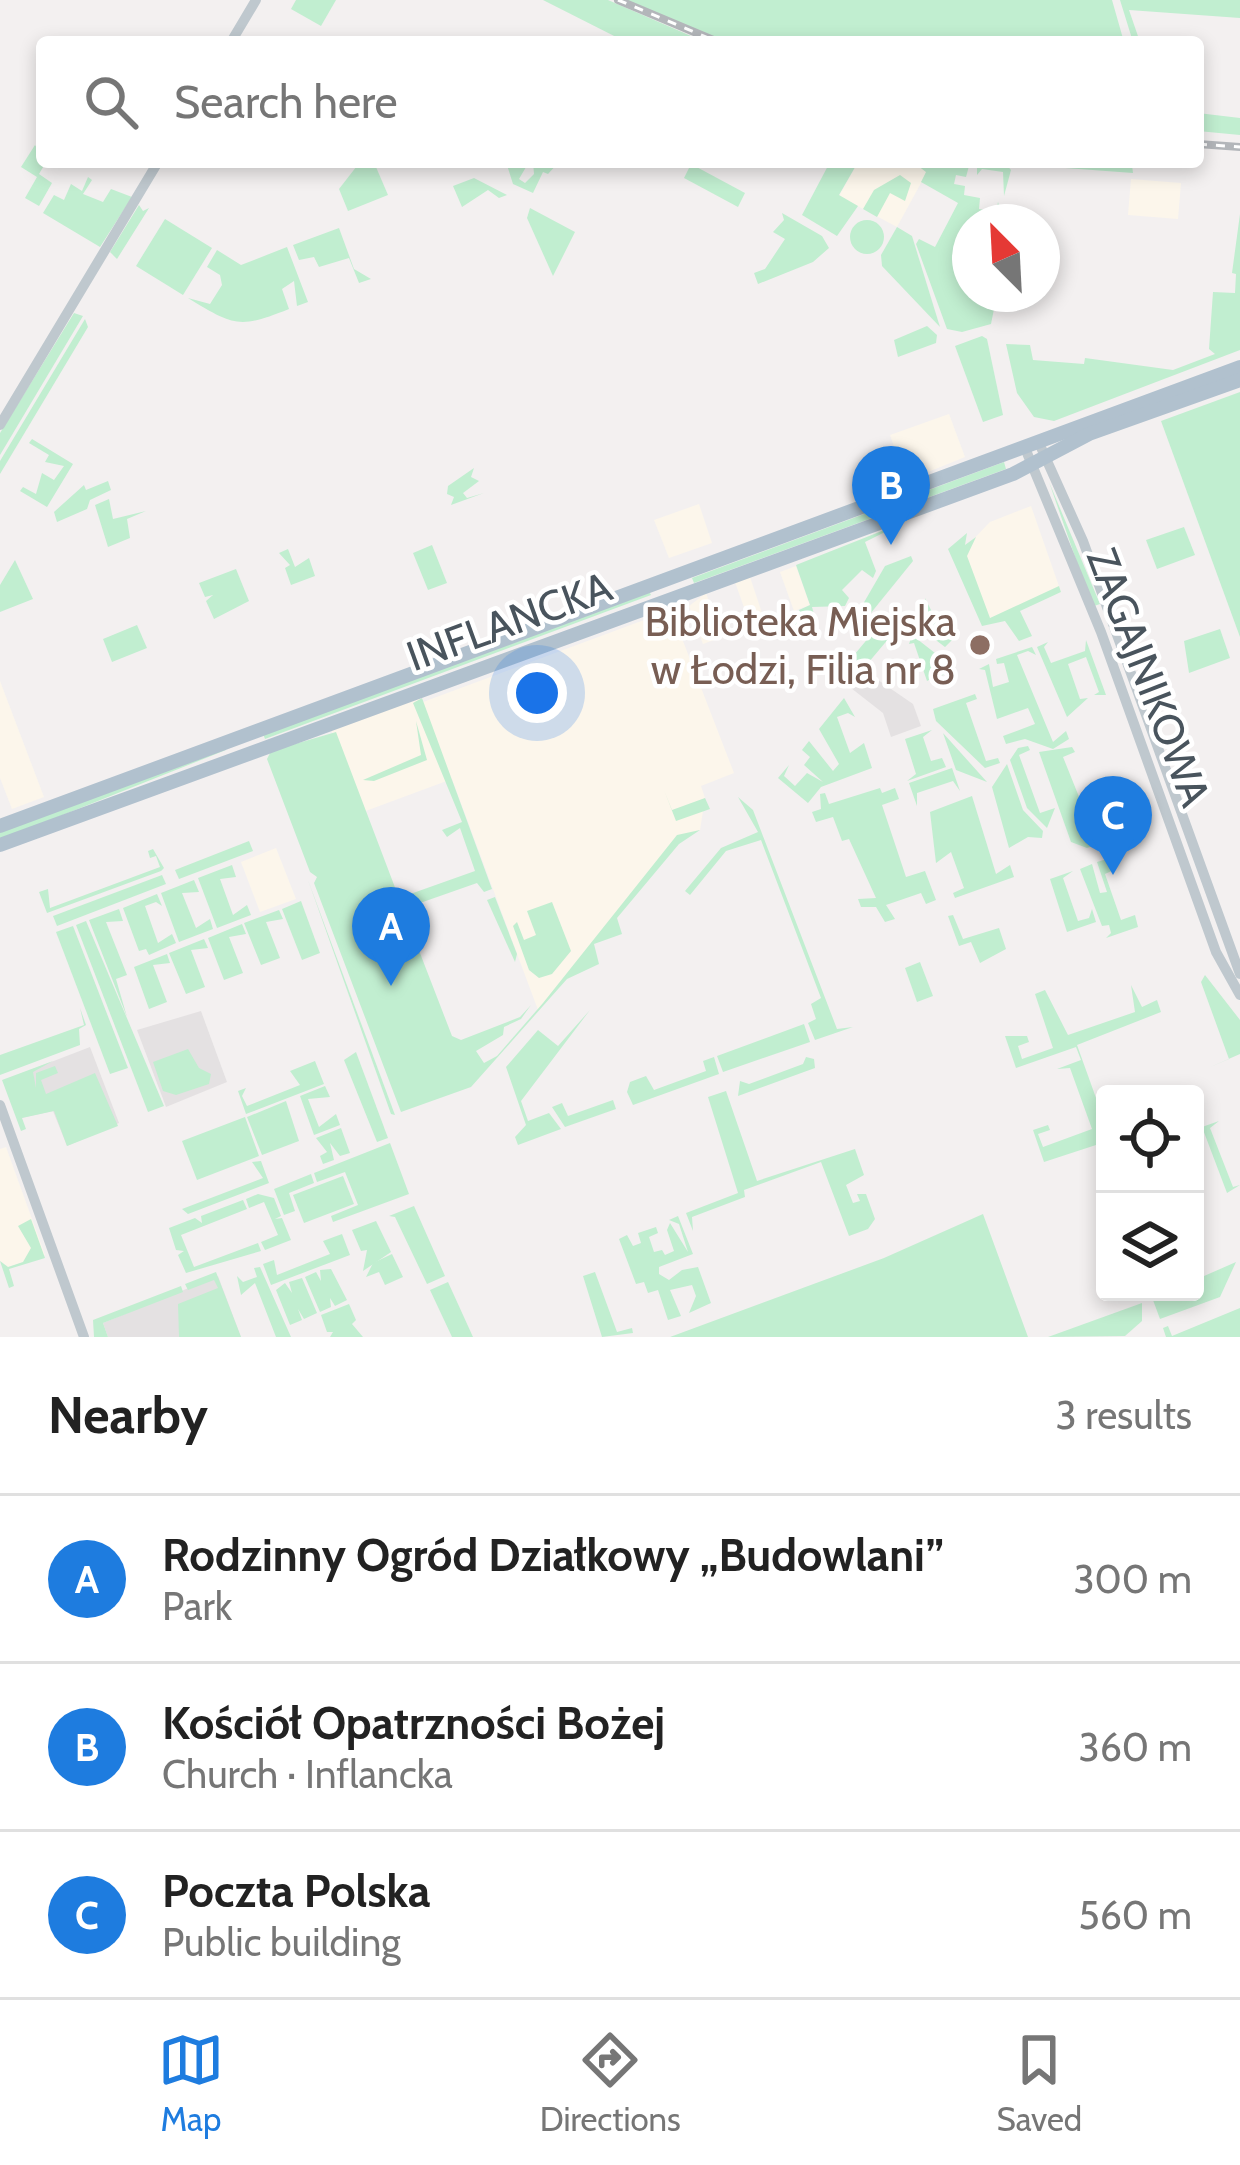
<!DOCTYPE html>
<html lang="en">
<head>
<meta charset="utf-8">
<style>
	body { margin:0; font-family:Cabin,sans-serif; background:#f2f2f2; color:#222 }
	.controls { position:absolute; right:36px; bottom:36px; display:grid; overflow:hidden; border-radius:12px; box-shadow:0 6px 18px #0003 }
	.controls button { width:108px; height:108px; display:grid; place-items:center; padding:0; border:0; border-bottom:3px solid #e0e0e0; background:#fff; color:#222; font:60px sans-serif }
	.compass { position:absolute; left:952px; top:204px; width:108px; height:108px; border-radius:50%; background:#fff; box-shadow:0 6px 18px #0003; rotate:336deg }
	.you { position:absolute; left:537px; top:693px; width:42px; height:42px; margin:-30px; border:9px solid #fff; border-radius:50%; background:#1a73e8; box-shadow:0 0 0 18px #1a73e833 }
	.badge { display:grid; place-items:center; width:78px; height:78px; border-radius:50%; background:#1e7cdf; color:#fff; font-size:39px; font-weight:700 }
	.pin { position:absolute; translate:-50% -99px; filter:drop-shadow(0 3px 6px #0008) }
	.pin::after { content:''; position:absolute; top:63px; width:42px; height:36px; background:inherit; clip-path:polygon(0 0,100% 0,50% 100%) }
	.list { margin:0; padding:0; list-style:none }
	h2 { display:flex; justify-content:space-between; align-items:center; height:156px; margin:0; padding:0 48px; font-size:51px }
	h2 small { font-size:39px; font-weight:400; color:#767676 }
	.list li { display:grid; grid-template-columns:78px 1fr auto; gap:36px; align-items:center; box-sizing:border-box; height:168px; padding:0 48px; border-top:3px solid #e0e0e0 }
	.list b { display:block; font-size:45px; white-space:nowrap }
	.list p { margin:0; font-size:39px; white-space:nowrap; color:#767676 }
	.list em { font-size:39px; font-style:normal; color:#767676 }
	.icon { flex:none; width:66px; height:66px; fill:none; stroke:currentColor; stroke-width:2; stroke-linecap:round; stroke-linejoin:round }
	.map { position:relative; flex:none; width:1240px; height:1337px; overflow:hidden }
	.search { position:absolute; background:#fff; box-shadow:0 6px 18px #0003; left:36px; right:36px; top:36px; height:132px; display:flex; align-items:center; gap:30px; box-sizing:border-box; padding:0 42px; border-radius:12px; color:#767676; font-size:45px }
	.sheet { height:660px; background:#fff }
	nav { display:flex; justify-content:space-around; align-items:center; box-sizing:border-box; height:168px; border-top:3px solid #e0e0e0; background:#fff; font-size:33px; color:#767676 }
	nav a { display:grid; justify-items:center; gap:6px }
	nav .on { color:#1e7cdf }
	.map>svg:first-child { display:block }
</style>
</head>
<body>
<div class="map">
<svg width="1240" height="1337" viewBox="0 0 1240 1337">
	<rect width="100%" height="100%" fill="#f3f0f0"/>
	<g fill="#fcf6eb">
		<path d="M858 162H913L927 172 897 227 839 196Z"/>
		<path d="M1131 179 1181 183 1178 219 1128 215Z"/>
		<path d="M949 414 965 457 906 481 890 435Z"/>
		<path d="M699 504 712 543 669 558 654 520Z"/>
		<path d="M1031 506 1061 592 989 620 964 549 990 522Z"/>
		<path d="M796 566 810 605 794 611 780 572Z"/>
		<path d="M750 577 765 622 751 627 735 582Z"/>
		<path d="M706 593 722 637 703 644 689 606Z"/>
		<path d="M671 610 734 773 701 786 705 798 700 830 678 838 538 1010 452 779 363 812 331 729 419 698 423 702Z"/>
		<path d="M0 681 44 797 12 809 0 778Z"/>
		<path d="M276 848 296 899 260 912 241 862Z"/>
		<path d="M6 1147 45 1255 8 1267 0 1261V1149Z"/>
	</g>
	<g fill="#e4e1e2">
		<path d="M865 671 913 704 921 726 891 737 883 713 851 688Z"/>
		<path d="M201 1011 227 1082 166 1107 137 1030Z"/>
		<path d="M90 1047 119 1123 67 1146 53 1111 21 1118 7 1079Z"/>
		<path d="M218 1276 241 1337H108L103 1323Z"/>
	</g>
	<g fill="#c1eed0">
		<path d="M296 0H336L321 26 291 9Z"/>
		<path d="M543 0H608L705 42H626Z"/>
		<path d="M625 0H1112L1124 42H725Z"/>
		<path d="M1120 0H1240V18L1129 10 1140 42H1133Z"/>
		<path d="M1198 113 1240 118V135L1198 131Z"/>
		<path d="M35 145 46 162 39 174 52 183 39 206 25 198 37 177 21 167Z"/>
		<path d="M360 162 376 167 388 195 348 211 339 189Z"/>
		<path d="M506 162H529L519 179 525 183 534 174 533 162H559L548 174 543 172 533 193 513 184Z"/>
		<path d="M830 162H858L839 195 858 206 837 236 802 215Z"/>
		<path d="M913 162H1004L1011 170 1004 196 1003 172 982 169 977 175V168L969 166 966 177 956 175 954 184 965 186 964 195 980 198 979 209 996 212 998 202 1004 222H970V294H997L991 324 962 332 947 329 916 244 919 239 935 247 958 203 921 182 926 172Z"/>
		<path d="M1034 162 1132 165 1133 173 1038 166Z"/>
		<path d="M691 164 745 193 738 207 684 178Z"/>
		<path d="M900 175 911 183 905 201 890 193 877 217 863 209 874 190Z"/>
		<path d="M88 177 92 180 83 194 103 202 111 189 132 197 100 247 43 213 54 195 64 200 71 184 82 191Z"/>
		<path d="M474 178 507 195 499 198 488 190 462 207 453 186Z"/>
		<path d="M139 205 143 211 149 208 117 259 110 252Z"/>
		<path d="M530 208 575 232 553 276 527 218Z"/>
		<path d="M782 213 822 236 829 248 813 262 758 284 754 273 765 269 785 239 773 232 784 220Z"/>
		<path d="M1240 214V350L1054 421 1034 417 1017 393 1006 344 1030 345 1033 360 1084 364 1085 358 1173 370 1215 354 1209 349 1213 292 1235 293 1236 274 1232 273Z"/>
		<path d="M165 219 212 248 183 295 136 266Z"/>
		<circle cx="867" cy="237" r="17"/>
		<path d="M897 227 912 236 940 327 882 266 881 255Z"/>
		<path d="M339 228 354 269 371 279 359 283 349 258 319 267 314 257 299 260 293 245Z"/>
		<path d="M287 247 308 302 297 306 294 281 282 289 289 309C239 329 234 326 188 298L210 304 222 285 220 275 207 267 217 250 241 265Z"/>
		<path d="M74 313 83 316 0 455V433Z"/>
		<path d="M85 319 88 327 0 474V461Z"/>
		<path d="M927 326 937 335 936 343 898 357 894 340Z"/>
		<path d="M982 336 987 339 1003 415 983 422 955 346Z"/>
		<path d="M1240 392V637L1161 421Z"/>
		<path d="M32 439 73 464 47 507 20 491 23 487 36 494 42 473 54 480 64 466 45 462 49 455 29 443Z"/>
		<path d="M1004 462 1006 469 694 583 692 578Z"/>
		<path d="M474 468 471 477 479 481 463 493 467 498 484 493 451 505 454 497 447 494 448 486Z"/>
		<path d="M108 481 111 490 90 500 87 509 57 522 54 512 84 485 86 490Z"/>
		<path d="M1049 482 1100 604 1094 606 1089 597Z"/>
		<path d="M109 499 113 519 146 511 127 519 130 538 108 547 95 505Z"/>
		<path d="M907 521 865 542 876 571 873 578 862 570 842 590 849 598 845 606 812 607 817 625 784 638 783 626 797 621 804 625 799 610 810 605 796 565Z"/>
		<path d="M1184 527 1195 555 1157 569 1146 540Z"/>
		<path d="M967 533 965 545 976 537 967 556 990 618 1059 586 1061 592 1020 611 1032 636 1019 641 1005 621 982 626 948 549Z"/>
		<path d="M432 545 447 583 428 590 413 553Z"/>
		<path d="M288 549 295 567 309 558 315 576 291 585 285 568 290 565 279 553Z"/>
		<path d="M911 556 913 561 866 619 859 611 885 566Z"/>
		<path d="M15 560 33 599 0 612V585Z"/>
		<path d="M236 569 249 601 214 619 206 601 213 595 205 597 199 583Z"/>
		<path d="M649 591 651 595 265 739 263 734Z"/>
		<path d="M925 598 940 628 954 638 945 647 908 619 915 620 926 607Z"/>
		<path d="M892 622 895 631 847 688 839 673 875 630H885Z"/>
		<path d="M137 625 147 648 112 662 103 639Z"/>
		<path d="M1220 629 1230 658 1189 673 1184 641Z"/>
		<path d="M912 635 954 668 955 671 937 677 938 659 932 661 933 678 927 681 914 643 909 644Z"/>
		<path d="M1086 640 1106 695H1094L1099 692 1086 657 1068 664 1080 699 1088 698 1067 717 1037 647 1048 642 1044 647 1051 663 1085 651Z"/>
		<path d="M1032 647 1036 655 1028 651 1017 655 1053 742 1066 731 1069 739 1053 749 1025 739 1006 744 1003 736 1035 724 1028 708 997 719 985 670 979 669 989 664 993 687 1009 682 1004 663 997 664 996 659Z"/>
		<path d="M975 694 977 699 966 703 986 761 998 758 1000 763 985 768 936 721 933 709Z"/>
		<path d="M422 698 492 889 484 892 477 883 403 909 452 1036 461 1040 520 1017 531 1005 521 1019 504 1027 503 1035 476 1051 484 1063 497 1056 543 1003 677 835 700 830 679 844 617 918 622 934 594 944 599 964 567 979 471 1087 401 1112 314 883 317 877 310 872 267 759 271 751 336 732 399 898 475 871 460 828 447 837 442 830 462 822 413 703Z"/>
		<path d="M844 698 855 717 848 713 837 717 850 753 864 743 872 768 821 787 808 803 778 778 789 765 784 776 795 786 807 773 823 782 804 765 810 757 802 750 809 741 833 771 839 764 819 729Z"/>
		<path d="M416 721 427 760 374 781 363 780 421 755Z"/>
		<path d="M932 730 923 737 931 761 942 758 946 767 907 781 916 774 905 739Z"/>
		<path d="M943 733 987 782 956 770Z"/>
		<path d="M225 746 226 750 0 840V832Z"/>
		<path d="M1028 746 1030 750 1019 755 1040 813 1055 808 1047 828 1027 808 1010 760 1018 748Z"/>
		<path d="M1072 747 1075 752 1063 757 1098 844 1087 848 1071 842 1039 752Z"/>
		<path d="M1007 764 1023 810 1043 831 1042 838 1028 837 1009 848 992 787Z"/>
		<path d="M952 768 960 791 953 781 917 793V806L909 783Z"/>
		<path d="M880 788 882 793 895 788 899 799 882 805 906 877 925 871 936 900 926 904 921 893 886 905 895 919 885 922 876 907H861L858 899 876 898 849 839 842 841 833 817 816 822 812 812 821 809 820 794 825 793 829 804Z"/>
		<path d="M664 790 672 810 705 798 710 809 676 821Z"/>
		<path d="M972 796 996 874 1010 865 1014 877 955 898 953 893 964 888 951 852 936 863 930 812Z"/>
		<path d="M738 797 753 810 837 1029 853 1027 815 1040 808 1023 816 1019 811 1004 821 998 761 840 726 851 690 895 685 891 721 848 758 832Z"/>
		<path d="M249 841 253 851 179 879 175 870Z"/>
		<path d="M153 849 164 868 161 871 47 913 39 892 48 889 50 908 160 867 156 856 150 858 148 851Z"/>
		<path d="M1107 859 1116 869 1105 874 1121 920 1135 915 1138 927 1106 938 1111 933 1109 925 1102 926 1080 869 1092 864 1100 893 1107 892 1097 862Z"/>
		<path d="M232 865 236 877 220 879 233 915 247 905 251 915 217 928 198 878Z"/>
		<path d="M1073 871 1063 878 1078 921 1089 918 1092 909 1096 922 1067 932 1050 879Z"/>
		<path d="M162 875 166 884 57 926 53 916Z"/>
		<path d="M194 880 199 892 182 893 196 928 210 919 213 929 179 942 161 893Z"/>
		<path d="M308 880 395 1115 391 1114Z"/>
		<path d="M157 894 162 906 156 902 145 906 158 943 172 934 176 943 149 955 146 949 139 951 123 908Z"/>
		<path d="M495 897 517 954 515 962 487 900Z"/>
		<path d="M301 901 320 953 302 960 282 909Z"/>
		<path d="M552 902 571 951 552 974 539 978 529 970 513 926 517 922 524 940 536 935 527 911Z"/>
		<path d="M119 909 123 921 106 922 127 975 116 979 127 1017 89 920Z"/>
		<path d="M279 910 283 919 266 922 280 958 261 965 244 923Z"/>
		<path d="M953 915 963 939 999 928 1006 949 980 963 971 942 959 946 948 916Z"/>
		<path d="M86 921 164 1106 148 1112 76 925Z"/>
		<path d="M242 924 246 934 229 937 243 973 224 980 208 938Z"/>
		<path d="M73 926 128 1068 110 1074 56 932Z"/>
		<path d="M204 939 208 948 191 950 205 987 186 994 169 953Z"/>
		<path d="M167 954 170 963 153 965 167 1002 149 1009 134 967Z"/>
		<path d="M920 962 933 996 917 1002 905 968Z"/>
		<path d="M1205 975 1240 1020V1054L1208 1068 1229 1059 1201 982Z"/>
		<path d="M1131 985 1142 1007 1157 1000 1161 1012 1077 1045 1105 1123V1142L1098 1139 1096 1145 1044 1162 1033 1130 1048 1125 1050 1130 1038 1134 1043 1147 1092 1129 1070 1068 1057 1069 1081 1060 1076 1047 1016 1068 1005 1036H1027L1029 1042 1018 1046 1022 1059 1053 1048 1035 994 1045 990 1068 1035 1135 1012Z"/>
		<path d="M80 1008 86 1025 79 1029 80 1045 0 1075V1055L84 1025Z"/>
		<path d="M590 1010 521 1101 528 1121 549 1113 561 1129 518 1145 515 1137 526 1125 506 1067 538 1030 558 1046Z"/>
		<path d="M804 1024 810 1042 723 1072 717 1056Z"/>
		<path d="M188 1049 199 1068 211 1074 209 1084 176 1095 163 1091 153 1062Z"/>
		<path d="M356 1052 388 1138 377 1142 344 1060Z"/>
		<path d="M714 1057 719 1074 633 1105 627 1092 630 1082 646 1076 654 1090 706 1071 703 1061Z"/>
		<path d="M806 1057 814 1059 815 1068 738 1096 740 1081 749 1084 803 1064Z"/>
		<path d="M53 1061 33 1072 36 1088V1073L55 1066 58 1073 41 1080 46 1094 95 1073 118 1126 67 1146 54 1111 22 1118 26 1129 21 1131 2 1080Z"/>
		<path d="M315 1061 324 1084 246 1114 238 1091 246 1088 242 1096 247 1106 300 1085 290 1071Z"/>
		<path d="M325 1086 330 1097 308 1099 319 1127 336 1114 340 1125 314 1135 300 1096Z"/>
		<path d="M726 1091 757 1181 855 1149 864 1175 846 1185 853 1203 860 1201 857 1194H866L875 1219 868 1229 849 1236 821 1162 744 1190 745 1197 692 1217 693 1231 686 1213 738 1193 708 1097Z"/>
		<path d="M613 1100 616 1109 565 1127 552 1107 562 1103 568 1116Z"/>
		<path d="M286 1101 299 1141 262 1155 247 1117Z"/>
		<path d="M245 1117 259 1156 197 1180 182 1141Z"/>
		<path d="M1219 1121 1210 1128 1233 1187 1240 1185 1227 1193 1202 1127Z"/>
		<path d="M341 1128 350 1153 340 1156 330 1143 334 1160 323 1164 320 1156 327 1152 316 1138Z"/>
		<path d="M390 1143 409 1194 333 1222 331 1216 358 1205 345 1172 317 1182 314 1173Z"/>
		<path d="M261 1161 269 1183 188 1214 182 1209 263 1178 252 1162Z"/>
		<path d="M311 1174 314 1183 289 1193 295 1211 284 1215 274 1189Z"/>
		<path d="M343 1176 354 1204 304 1223 293 1195Z"/>
		<path d="M258 1194 274 1198 281 1216 275 1219 282 1218 291 1240 265 1250 261 1242 278 1235 264 1202 249 1208 246 1199Z"/>
		<path d="M243 1200 247 1209 181 1235 194 1267 258 1243 261 1251 186 1273 178 1255 184 1251 176 1250 169 1228 195 1218 202 1223 201 1216Z"/>
		<path d="M414 1206 445 1276 427 1284 395 1217 389 1216Z"/>
		<path d="M983 1214 1028 1337H670L884 1258Z"/>
		<path d="M678 1216 693 1254 659 1267V1274L669 1280 682 1270 698 1267 711 1303 689 1313 696 1296 692 1285 670 1290 681 1316 668 1320 658 1290 648 1293 644 1282 636 1284 619 1239 627 1235 633 1246 641 1243 638 1233 656 1227 658 1233 649 1237 654 1252 662 1250 665 1255 674 1251 667 1230 670 1223 688 1252 679 1224 669 1220Z"/>
		<path d="M31 1219 45 1258 9 1269 14 1286 9 1288 0 1261 8 1267 23 1262 31 1248 18 1226Z"/>
		<path d="M376 1221 391 1252 363 1271 367 1250 361 1251 352 1230Z"/>
		<path d="M342 1234 350 1255 271 1285 263 1264 274 1260 277 1275 330 1254 323 1241Z"/>
		<path d="M392 1254 403 1277 385 1285 379 1272 366 1277 373 1263Z"/>
		<path d="M1236 1262 1220 1297 1160 1319 1150 1292H1195V1280Z"/>
		<path d="M260 1267 291 1337H276L255 1283 241 1295 237 1276 243 1282 257 1277 254 1268Z"/>
		<path d="M331 1269 347 1300 335 1306 330 1298 331 1307 320 1312 305 1277 316 1272 321 1281 320 1270Z"/>
		<path d="M216 1272 241 1337H179L178 1304 218 1288 214 1280 188 1290 185 1284Z"/>
		<path d="M595 1272 617 1332 632 1328 633 1333 602 1337 583 1276Z"/>
		<path d="M302 1278 317 1313 304 1319 298 1309 302 1320 290 1325 276 1290 285 1283 292 1293 289 1282Z"/>
		<path d="M448 1282 473 1337H452L430 1290Z"/>
		<path d="M181 1286 183 1292 103 1323 108 1337H94L93 1320Z"/>
		<path d="M1142 1303V1321L1125 1336 1048 1337Z"/>
		<path d="M349 1304 356 1320 352 1324 363 1337H330L333 1332H327L321 1315Z"/>
		<path d="M1240 1308V1337H1166L1163 1328 1168 1326 1172 1336Z"/>
	</g>
	<g fill="none" stroke-linecap="round" stroke-linejoin="round">
		<g stroke="#bfc8ce" stroke-width="10">
			<path d="M231 42 256 0"/>
			<path d="M0 425 158 162"/>
			<path d="M1039 443 1083 541 1240 974"/>
			<path d="M1025 448 1101 632 1216 952 1240 995"/>
			<path d="M0 1105 84 1337"/>
		</g>
		<g stroke="#b1c1ce" stroke-width="14">
			<path d="M0 826 1240 367"/>
			<path d="M0 845 1013 474 1089 434 1240 380"/>
		</g>
		<g stroke="#b3b6ba" stroke-width="8">
			<g id="rail">
				<path d="M618 0 718 42"/>
				<path d="M1198 144 1240 147"/>
			</g>
		</g>
		<use href="#rail" stroke="#fff" stroke-width="3" stroke-dasharray="9" stroke-linecap="butt"/>
	</g>
	<circle fill="#8d6e63" stroke="#fff" stroke-width="4.5" cx="980" cy="645" r="12"/>
	<g text-anchor="middle" stroke-width="9" stroke-linejoin="round" paint-order="stroke">
		<g font-size="42" fill="#49545d" stroke="#fff">
			<text transform="translate(509 621) rotate(-20)" y="15">INFLANCKA</text>
			<text transform="translate(1149 677) rotate(69)" y="15">ZAGAJNIKOWA</text>
		</g>
		<g font-size="42" fill="#785e54" stroke="#fff" text-anchor="end">
			<text x="956" y="636">Biblioteka Miejska<tspan x="956" dy="48">w Łodzi, Filia nr 8</tspan></text>
		</g>
	</g>
</svg>
<div class="controls">
<button><svg class="icon" aria-label="locate" viewBox="0 0 24 24"><circle cx="12" cy="12" r="6"/><path d="M12 2v4M12 18v4M2 12h4M18 12h4"/></svg></button>
<button><svg class="icon" aria-label="layers" viewBox="0 0 24 24"><path d="M12 4l9 5-9 5-9-5zM3 14l9 5 9-5"/></svg></button>
</div>
<svg class="compass" viewBox="-18 -18 36 36"><path d="M0-13l5 13h-10z" fill="#e53935"/><path d="M0 13l5-13h-10z" fill="#767676"/></svg>
<div class="you"></div>
<div class="pin badge" style="left:391px;top:986px">A</div>
<div class="pin badge" style="left:891px;top:545px">B</div>
<div class="pin badge" style="left:1113px;top:875px">C</div>
<div class="search"><svg class="icon" aria-label="search" viewBox="0 0 24 24"><circle cx="10" cy="10" r="6"/><path d="M15 15l6 6"/></svg>Search here</div>
</div>
<section class="sheet">
<h2>Nearby<small>3 results</small></h2>
<ul class="list">
<li><span class="badge">A</span><div><b>Rodzinny Ogród Działkowy „Budowlani”</b><p>Park</p></div><em>300 m</em></li>
<li><span class="badge">B</span><div><b>Kościół Opatrzności Bożej</b><p>Church · Inflancka</p></div><em>360 m</em></li>
<li><span class="badge">C</span><div><b>Poczta Polska</b><p>Public building</p></div><em>560 m</em></li>
</ul>
</section>
<nav>
<a class="on"><svg class="icon" aria-label="map" viewBox="0 0 24 24"><path d="M3 6l6-2 6 2 6-2v14l-6 2-6-2-6 2zM9 4v14M15 6v14"/></svg>Map</a>
<a><svg class="icon" aria-label="directions" viewBox="0 0 24 24"><path d="M12 3l9 9-9 9-9-9zM9 14v-3h6M13 9l2 2-2 2"/></svg>Directions</a>
<a><svg class="icon" aria-label="saved" viewBox="0 0 24 24"><path d="M7 4h10v16l-5-4-5 4z"/></svg>Saved</a>
</nav>
</body>
</html>
